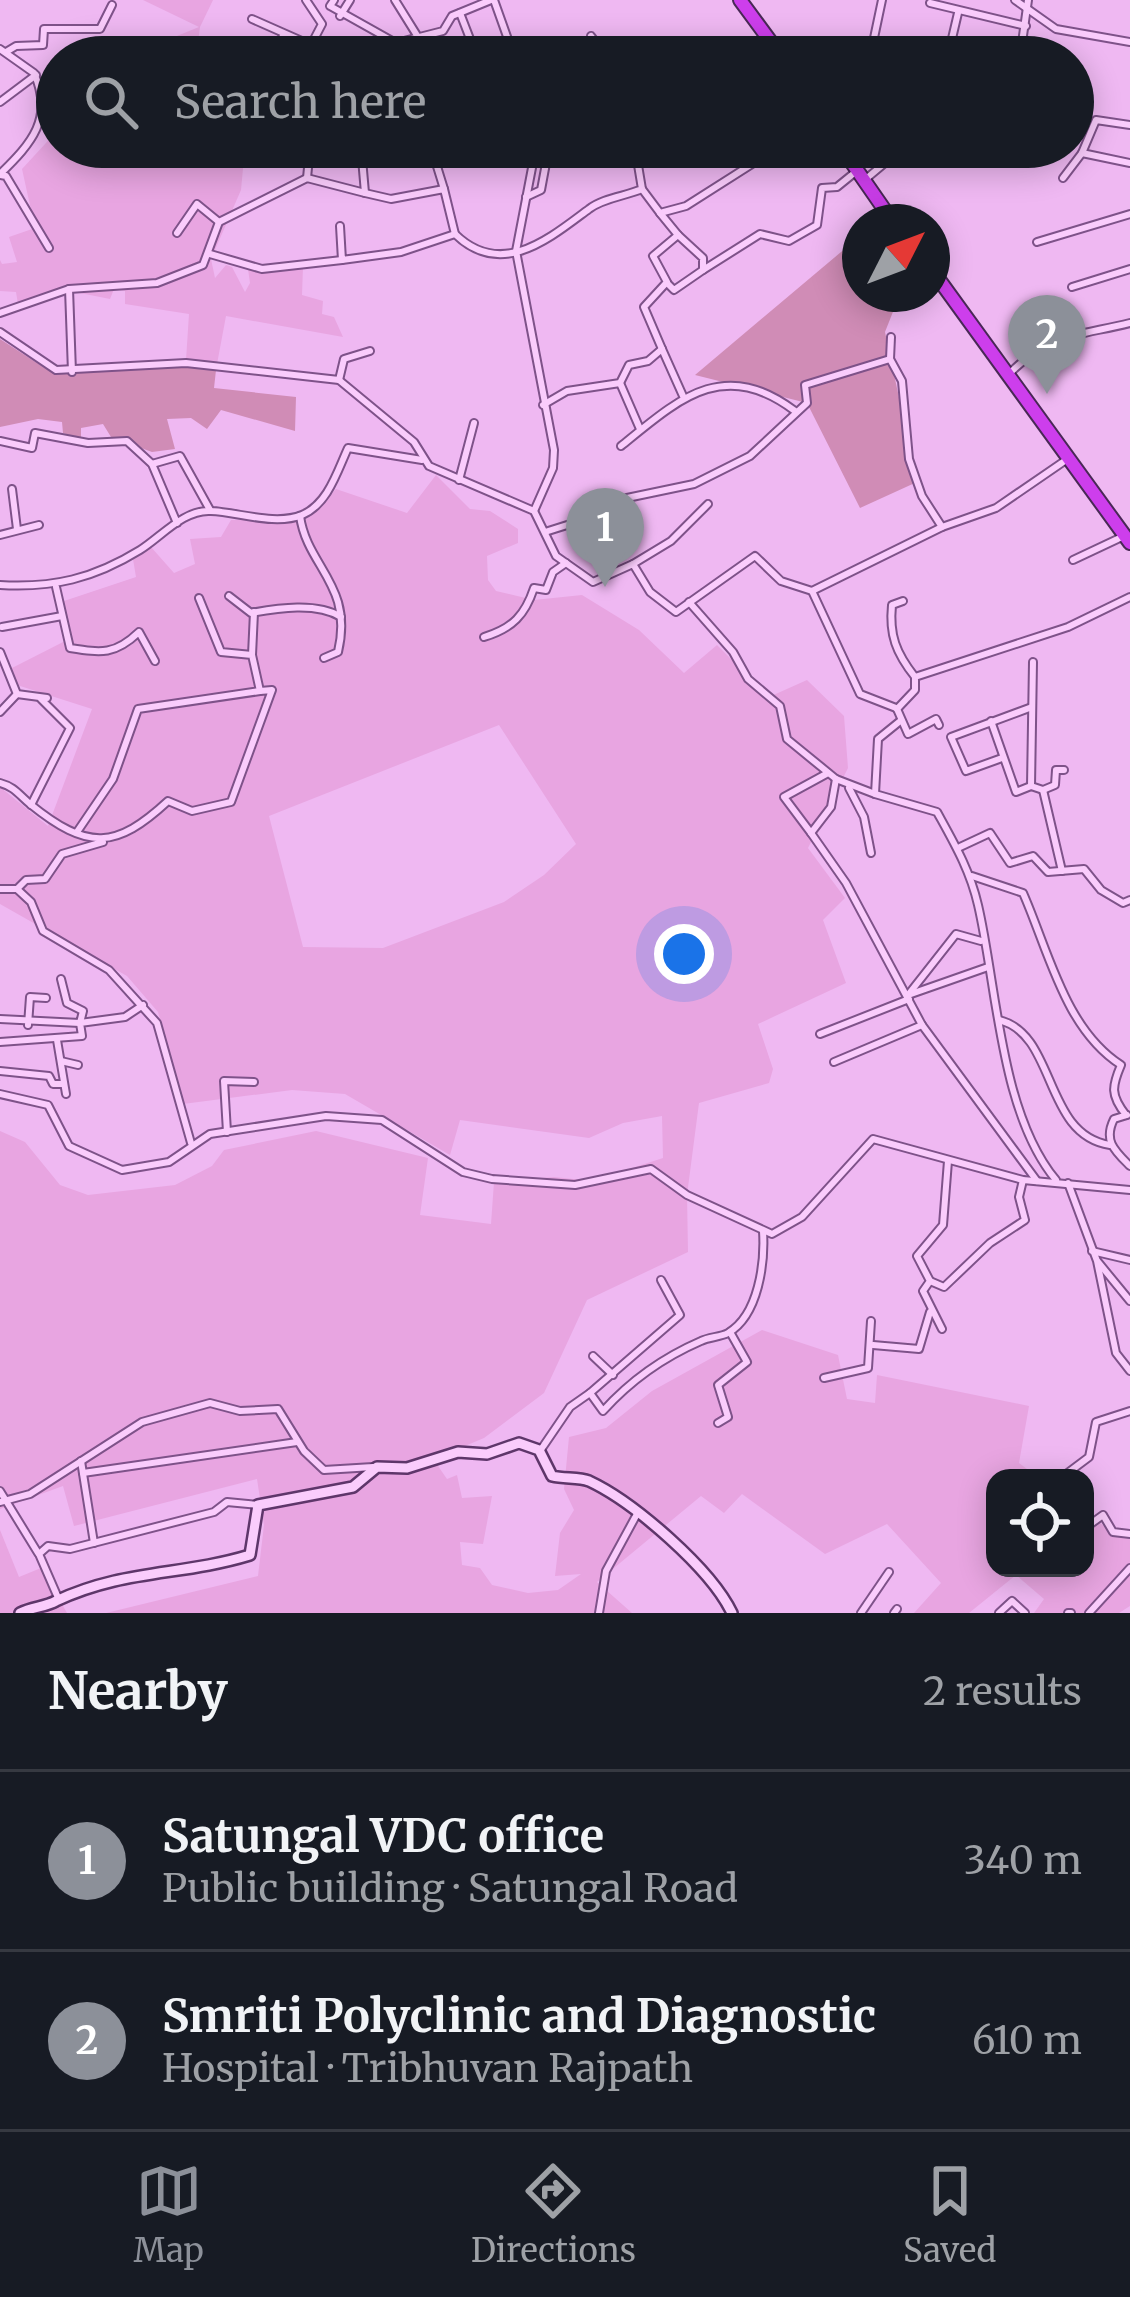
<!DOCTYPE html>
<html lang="en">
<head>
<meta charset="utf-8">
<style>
	body { margin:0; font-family:Merriweather,serif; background:#242831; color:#f1f3f6 }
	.controls { position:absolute; right:36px; bottom:36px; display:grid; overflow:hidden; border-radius:24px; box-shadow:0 6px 30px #0003 }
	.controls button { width:108px; height:108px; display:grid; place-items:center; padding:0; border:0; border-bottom:3px solid #363941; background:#171b24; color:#f1f3f6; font:60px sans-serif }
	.compass { position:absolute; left:842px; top:204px; width:108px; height:108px; border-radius:50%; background:#171b24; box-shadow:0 6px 30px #0003; rotate:48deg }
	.you { position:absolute; left:684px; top:954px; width:42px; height:42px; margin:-30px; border:9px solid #fff; border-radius:50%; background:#1a73e8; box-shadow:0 0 0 18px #1a73e833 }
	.badge { display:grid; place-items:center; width:78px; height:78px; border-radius:50%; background:#8c9099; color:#fff; font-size:39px; font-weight:700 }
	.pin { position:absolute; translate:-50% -99px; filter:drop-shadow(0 3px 6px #0008) }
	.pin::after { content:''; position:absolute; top:63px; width:42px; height:36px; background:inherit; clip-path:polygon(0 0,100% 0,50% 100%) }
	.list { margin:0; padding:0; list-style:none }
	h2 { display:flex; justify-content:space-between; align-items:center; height:156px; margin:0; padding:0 48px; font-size:51px }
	h2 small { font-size:39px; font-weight:400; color:#9ea1a6 }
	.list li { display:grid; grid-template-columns:78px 1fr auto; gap:36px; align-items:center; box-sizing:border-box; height:180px; padding:0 48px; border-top:3px solid #363941 }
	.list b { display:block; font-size:45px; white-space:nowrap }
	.list p { margin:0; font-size:39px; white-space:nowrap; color:#9ea1a6 }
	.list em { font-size:39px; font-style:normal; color:#9ea1a6 }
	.icon { flex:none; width:66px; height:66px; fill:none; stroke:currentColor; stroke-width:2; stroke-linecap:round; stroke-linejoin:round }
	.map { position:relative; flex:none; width:1130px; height:1613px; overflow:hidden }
	.search { position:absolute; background:#171b24; box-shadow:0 6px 30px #0003; left:36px; right:36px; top:36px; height:132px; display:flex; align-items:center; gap:30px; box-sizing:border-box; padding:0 42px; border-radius:66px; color:#9ea1a6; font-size:45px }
	.sheet { height:516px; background:#171b24 }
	nav { display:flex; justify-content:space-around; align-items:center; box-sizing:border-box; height:168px; border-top:3px solid #363941; background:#171b24; font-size:33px; color:#9ea1a6 }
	nav a { display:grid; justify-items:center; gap:6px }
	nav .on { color:#8c9099 }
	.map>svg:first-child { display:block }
</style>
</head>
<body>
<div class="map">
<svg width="1130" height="1613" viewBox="0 0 1130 1613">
	<rect width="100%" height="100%" fill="#efb8f2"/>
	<g fill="#e8a5e1" fill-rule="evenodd">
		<path d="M143 0H213L200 27 196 57H125L199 27Z"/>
		<path d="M57 131V147H245L241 190 211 259 215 278 226 265 232 267 245 292 250 283 248 269 261 273 303 267 302 295 323 301 322 314 334 317 343 337 226 316 217 364 186 360 189 314 125 304V291L114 289 110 299 60 289 18 304 16 292 0 291V260L2 264 17 262 9 237 35 228 22 169Z"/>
		<path d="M436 475 470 509 490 511 518 529V543L487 556 488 580 496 591 534 600 582 595 639 630 684 673 717 645 769 697 807 680 844 716 848 768 808 848 845 898 823 920 846 983 758 1024 773 1069 769 1083 699 1103 687 1195 688 1252 587 1300 544 1393 484 1438 441 1456 438 1466 447 1479 457 1475 462 1498 492 1496 483 1544 460 1542 462 1565 480 1568 492 1585 528 1593 558 1590 581 1574 555 1576 560 1533 574 1510 564 1489 569 1437 606 1428 652 1391 762 1330 838 1355 847 1399 875 1403 877 1375 1029 1406 1019 1463 1039 1478H995V1568H1085V1512L1115 1534 1130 1529V1606L1119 1613H1034L1044 1599 1016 1575 969 1613H914L941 1583 887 1524 825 1554 742 1494 724 1513 701 1496 597 1582 632 1613H106L258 1576 264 1525 257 1479 74 1526 63 1486 0 1509V1131L25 1142 60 1185 88 1195 175 1185 212 1166 224 1150 316 1131 428 1158 420 1215 491 1224 494 1182 554 1177 592 1181 663 1158 662 1116 623 1123 589 1138 460 1120 450 1155 345 1094 292 1090 183 1104 158 1012 127 976 0 904V787L48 826 92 709 17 685 12 668 69 639 64 601 136 577 133 559 151 547 174 573 195 564 190 539 221 537 231 520 309 516 336 489 407 513ZM499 725 576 844 544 875 504 902 383 948 303 947 269 816Z"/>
		<path d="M0 1530 19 1577 41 1568 67 1613H0Z"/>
	</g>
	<g fill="#d08cb6">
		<path d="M860 236V294H900L885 332 917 482 860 508 807 403 695 375Z"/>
		<path d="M0 339 54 374 186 366 216 370 214 388 296 397 295 431 221 410 207 429 191 418 167 419 175 449 152 452 111 437 103 424 81 428V439L63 433 62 422 38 419 0 427Z"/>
	</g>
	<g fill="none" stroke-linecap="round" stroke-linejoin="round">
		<g stroke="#7e5289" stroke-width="10">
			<g id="street">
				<path d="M306 0 322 24 311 45"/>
				<path d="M334 0 330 6 396 43"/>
				<path d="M395 0 418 37"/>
				<path d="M494 0 510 45 520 57"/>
				<path d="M1015 0 1056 29 1130 42"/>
				<path d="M930 3 1026 26"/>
				<path d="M460 13 477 57"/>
				<path d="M958 13 950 47 989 57"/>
				<path d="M340 16 350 0"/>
				<path d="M252 19 338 57"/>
				<path d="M284 34 278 45 293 57"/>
				<path d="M591 36 607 57"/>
				<path d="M82 45V57"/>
				<path d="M0 49 34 73C54 118 32 143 0 174"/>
				<path d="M6 52 16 46 43 45 44 29H100L112 5"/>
				<path d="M392 57 396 43 443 31 452 16 491 0"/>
				<path d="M870 57 882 0"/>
				<path d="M1020 57 1028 0"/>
				<path d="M39 84 57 75"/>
				<path d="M0 102 36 75"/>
				<path d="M284 147 309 153"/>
				<path d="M431 147 444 189"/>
				<path d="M1082 153 1130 163"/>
				<path d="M0 175 6 176 49 248"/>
				<path d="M307 178 310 147"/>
				<path d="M867 178 904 147"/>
				<path d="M1063 178 1082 153 1096 120 1130 125"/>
				<path d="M642 189 660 213 686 206 774 150 795 160 815 147"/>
				<path d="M365 193 391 199 444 189 455 234"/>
				<path d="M526 197 541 190 549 147"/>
				<path d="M660 213 678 235 653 256 667 282 644 307 662 349"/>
				<path d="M340 226 342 260 401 252 455 234C502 280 551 237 589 209 603 198 626 196 642 189L638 165 654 147"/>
				<path d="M177 233 197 204 219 222"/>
				<path d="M678 235 703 258V270L760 234 789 241 817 225 822 188 837 187 853 174"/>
				<path d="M1037 242 1130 214"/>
				<path d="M210 254 262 269 342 260"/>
				<path d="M667 283 674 290 703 270"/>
				<path d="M1072 287 1130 269"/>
				<path d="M69 289 72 372"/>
				<path d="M0 313 69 289 157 283 203 265 219 222 307 178 365 193 361 147"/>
				<path d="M0 332 56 370 186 363 339 380 414 442 429 466 534 511 556 556 593 582 633 564 650 592 676 612 755 556 781 581 812 591 942 527 996 508 1066 460"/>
				<path d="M891 337 890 359 902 381 909 459 922 496 942 527"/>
				<path d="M1009 374C1049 333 1078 336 1130 323"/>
				<path d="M339 380 344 359 370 351"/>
				<path d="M620 383 640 429"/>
				<path d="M543 405 567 391 620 383 629 365 648 361 662 349 683 396"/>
				<path d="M0 441 32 448 35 433 88 443 127 441 152 464 177 523"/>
				<path d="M621 446C679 399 723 357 795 411"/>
				<path d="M152 464 180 456 210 510"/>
				<path d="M459 480 474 423"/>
				<path d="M12 489 17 529"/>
				<path d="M534 511 553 468 554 450 516 251 536 147"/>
				<path d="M300 516C307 567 354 585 338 652L324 658"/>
				<path d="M545 532 602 514 627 498 694 484 750 456 807 403 805 385 890 359"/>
				<path d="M0 535 39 525"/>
				<path d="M1073 560 1124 536"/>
				<path d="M633 564 671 541 708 504"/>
				<path d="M0 585C53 588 93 579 140 550 161 537 184 509 211 511 238 512 275 526 302 515 328 504 337 472 348 448L422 460"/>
				<path d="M56 587 70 648C102 653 115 655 139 632L155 661"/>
				<path d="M812 591 860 694 896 708"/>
				<path d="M229 596 251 613C278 608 317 602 341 617"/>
				<path d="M903 601 892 605C889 635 896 653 915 677"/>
				<path d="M689 602 733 652 748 679 780 706 787 739 836 779 875 794"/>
				<path d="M2 627 62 616"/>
				<path d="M484 637C513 628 525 615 534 588L546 590 553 572 566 563"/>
				<path d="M0 652 17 694 47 698"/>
				<path d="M252 655 254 612"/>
				<path d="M1033 662 1031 786 1043 790 1055 785 1056 770H1064"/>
				<path d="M897 709 915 690V677L1068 627 1130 597"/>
				<path d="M897 709 908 734 936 719 939 725"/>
				<path d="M0 712 17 694"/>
				<path d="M991 721 1016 792 1031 786"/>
				<path d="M899 722 878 739 875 794 937 812C954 843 970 870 978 905 997 986 1000 1113 1056 1180"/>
				<path d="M1002 758 966 771 951 737 1032 707"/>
				<path d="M828 773 784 797 811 833 831 807 836 779"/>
				<path d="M0 783C15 787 19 795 30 804 88 851 116 849 168 801L192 811 231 802 272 690 260 691"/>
				<path d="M849 788 864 817 871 853"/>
				<path d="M1043 790 1062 871"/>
				<path d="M31 805 70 728 41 699"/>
				<path d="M77 832 113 779 138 709 260 691 252 655 221 652 199 598"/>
				<path d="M811 833 846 883 922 1025 1037 1181"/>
				<path d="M960 847 990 833 1010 863 1033 856 1048 872 1084 869 1101 890 1123 903 1130 900"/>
				<path d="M972 876 1023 893C1049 952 1065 1029 1121 1065 1112 1086 1110 1095 1126 1115"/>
				<path d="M0 889H17L31 902 43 931 109 970 157 1023 191 1143"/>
				<path d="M17 889 26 880 45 879 62 854 103 842"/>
				<path d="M911 994 988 967"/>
				<path d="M908 995 956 934 981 941"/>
				<path d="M0 1019 80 1023 83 1011 67 1003 61 979"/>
				<path d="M999 1020C1057 1034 1043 1135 1110 1145"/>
				<path d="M28 1025 30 997 46 998"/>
				<path d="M820 1034 909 999"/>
				<path d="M57 1040 66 1094"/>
				<path d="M0 1042 82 1036 80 1023 125 1017 143 1005"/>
				<path d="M61 1061 78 1065"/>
				<path d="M834 1062 922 1025"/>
				<path d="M0 1071 49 1076 53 1084H64"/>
				<path d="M0 1094 48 1105 69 1146 122 1170 169 1162 210 1134 326 1116 382 1120 463 1172 492 1179 575 1185 651 1169 687 1195 772 1234 802 1217 873 1139 1023 1180 1130 1190"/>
				<path d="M1127 1115 1114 1119C1103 1141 1115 1151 1130 1166"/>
				<path d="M227 1132 224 1081 254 1082"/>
				<path d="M1068 1183 1097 1261 1116 1353 1130 1371"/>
				<path d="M1092 1251 1130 1260"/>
				<path d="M1098 1262 1130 1301"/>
				<path d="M930 1281 944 1287 990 1243 1025 1220 1019 1197 1023 1180"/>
				<path d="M942 1329 923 1291 930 1281 917 1256 943 1225 948 1161"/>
				<path d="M873 1345 919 1349 930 1312"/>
				<path d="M593 1356 613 1375"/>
				<path d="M824 1378 868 1368 871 1321"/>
				<path d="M590 1393 680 1315 661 1280"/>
				<path d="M718 1423 728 1417 718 1385 747 1362 730 1332"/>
				<path d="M540 1451 570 1407 590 1393 603 1411C631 1380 664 1357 701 1341 709 1337 721 1337 728 1333 759 1315 765 1262 763 1231"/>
				<path d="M81 1461 94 1543"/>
				<path d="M83 1473 297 1442"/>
				<path d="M1061 1478 1089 1457 1096 1422 1130 1411"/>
				<path d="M0 1491 38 1553"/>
				<path d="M0 1502 30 1494 142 1422 210 1403 240 1411 278 1409 304 1451 324 1470 373 1467"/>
				<path d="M1085 1528 1103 1515 1113 1532 1130 1534"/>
				<path d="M59 1600 39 1554 48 1546 70 1549 214 1512 227 1502 258 1505"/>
				<path d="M599 1613 606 1571 637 1514"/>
				<path d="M861 1613 889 1572"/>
				<path d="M894 1613 897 1609"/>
				<path d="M999 1613 1012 1601 1025 1613"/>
				<path d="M1068 1613H1071"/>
				<path d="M1089 1613 1130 1568"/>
			</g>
		</g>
		<g stroke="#5e366a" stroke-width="14">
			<path id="secondary" d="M20 1613C32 1607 45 1607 56 1601 124 1569 181 1576 250 1555L258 1505 353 1487 377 1467 407 1468 458 1452 487 1454 519 1443 539 1450 552 1476C564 1479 579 1477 589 1481 634 1502 711 1569 732 1613"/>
		</g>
		<g stroke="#492856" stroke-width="16">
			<g id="highway">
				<path d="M740 0 782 57"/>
				<path d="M841 147 893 222"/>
				<path d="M932 270 1130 543"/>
			</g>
		</g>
		<use href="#street" stroke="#faccfc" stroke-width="6"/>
		<use href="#secondary" stroke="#faccfc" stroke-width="9"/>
		<use href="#highway" stroke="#cd3eec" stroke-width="12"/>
	</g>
</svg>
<div class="controls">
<button><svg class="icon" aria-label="locate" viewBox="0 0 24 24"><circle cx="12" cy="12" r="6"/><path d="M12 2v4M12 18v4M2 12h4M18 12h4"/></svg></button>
</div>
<svg class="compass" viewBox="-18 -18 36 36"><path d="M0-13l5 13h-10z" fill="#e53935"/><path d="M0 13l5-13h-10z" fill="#9ea1a6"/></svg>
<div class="you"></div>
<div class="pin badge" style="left:605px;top:587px">1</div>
<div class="pin badge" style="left:1047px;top:394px">2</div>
<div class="search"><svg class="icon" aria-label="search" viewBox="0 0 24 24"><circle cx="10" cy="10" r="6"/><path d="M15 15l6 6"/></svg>Search here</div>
</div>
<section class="sheet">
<h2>Nearby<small>2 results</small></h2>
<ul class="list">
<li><span class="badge">1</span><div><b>Satungal VDC office</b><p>Public building · Satungal Road</p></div><em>340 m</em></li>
<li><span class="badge">2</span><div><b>Smriti Polyclinic and Diagnostic</b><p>Hospital · Tribhuvan Rajpath</p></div><em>610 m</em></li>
</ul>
</section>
<nav>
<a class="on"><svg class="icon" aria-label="map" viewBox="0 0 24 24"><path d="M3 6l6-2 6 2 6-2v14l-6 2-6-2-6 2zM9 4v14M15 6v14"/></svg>Map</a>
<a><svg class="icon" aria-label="directions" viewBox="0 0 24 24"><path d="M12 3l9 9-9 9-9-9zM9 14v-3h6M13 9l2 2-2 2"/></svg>Directions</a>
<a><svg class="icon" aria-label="saved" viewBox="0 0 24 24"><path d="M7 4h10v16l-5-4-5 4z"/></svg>Saved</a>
</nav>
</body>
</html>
